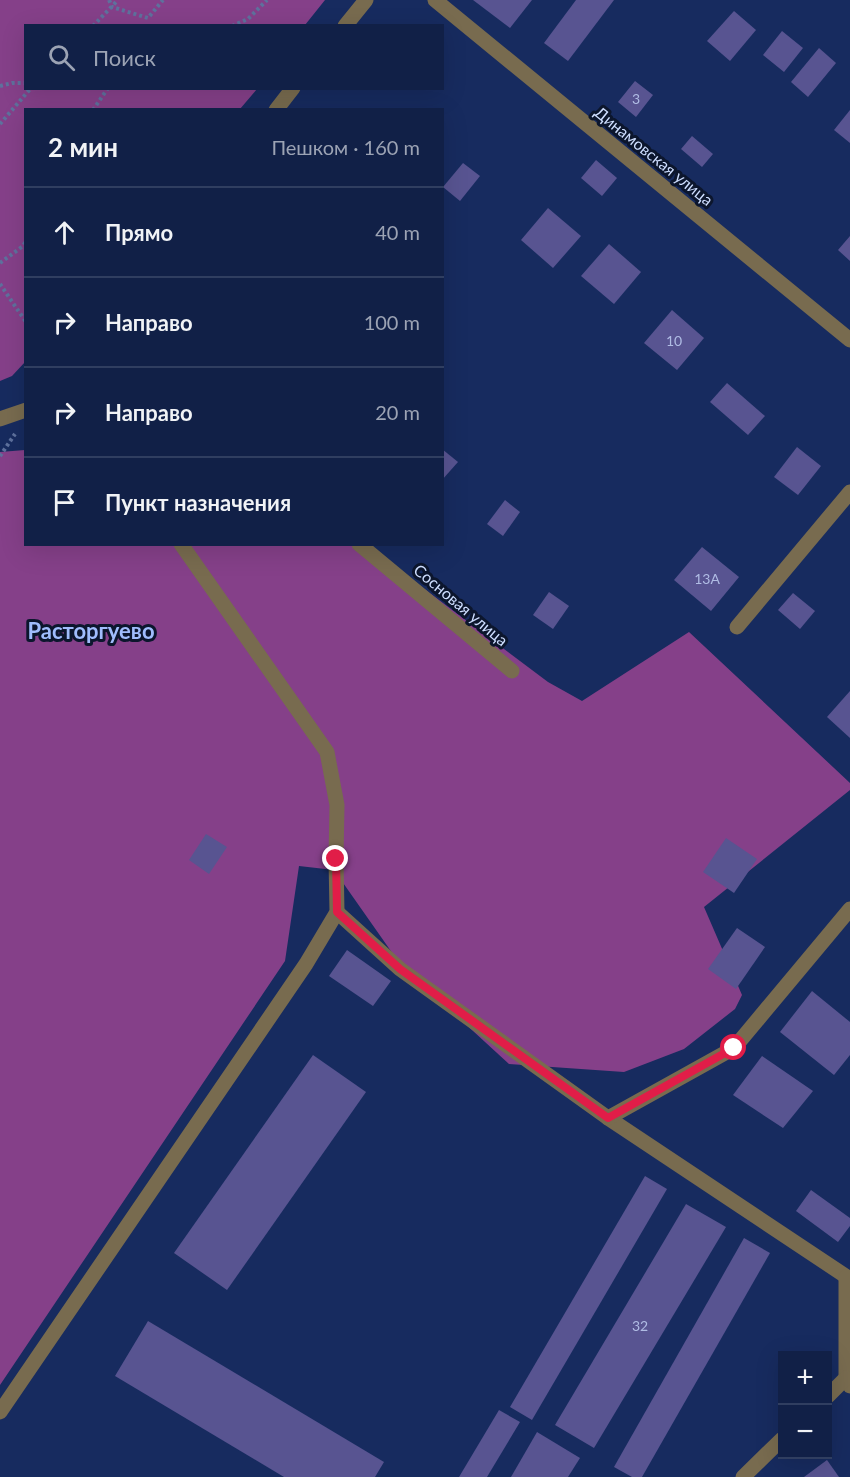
<!DOCTYPE html>
<html lang="ru">
<head>
<meta charset="utf-8">
<style>
	body { margin:0; font-family:Lato,sans-serif; background:#1e2d52; color:#f1f3f6 }
	.controls { position:absolute; right:18px; bottom:18px; display:grid; overflow:hidden; border-radius:0px; box-shadow:0 6px 24px #0002 }
	.controls button { width:54px; height:54px; display:grid; place-items:center; padding:0; border:0; border-bottom:2px solid #303e60; background:#112047; color:#f1f3f6; font:30px sans-serif }
	.stop { position:absolute; width:18px; height:18px; margin:-14px; border:4px solid #e11d48; border-radius:50%; background:#fff }
	.stop.end { background:#e11d48; border-color:#fff; box-shadow:0 2px 6px #0008 }
	.list { margin:0; padding:0; list-style:none }
	h2 { display:flex; justify-content:space-between; align-items:center; height:78px; margin:0; padding:0 24px; font-size:26px }
	h2 small { font-size:20px; font-weight:400; color:#9ca3b4 }
	.list li { display:grid; grid-template-columns:39px 1fr auto; gap:18px; align-items:center; box-sizing:border-box; height:90px; padding:0 24px; border-top:2px solid #303e60 }
	.list b { display:block; font-size:22px; white-space:nowrap }
	.list em { font-size:20px; font-style:normal; color:#9ca3b4 }
	.icon { flex:none; width:33px; height:33px; fill:none; stroke:currentColor; stroke-width:2; stroke-linecap:round; stroke-linejoin:round }
	.map { position:relative; flex:none; width:850px; height:1477px; overflow:hidden }
	.search { position:absolute; background:#112047; box-shadow:0 6px 24px #0002; left:24px; top:24px; width:420px; height:66px; display:flex; align-items:center; gap:15px; box-sizing:border-box; padding:0 21px; border-radius:0px; color:#9ca3b4; font-size:22px }
	.panel { position:absolute; background:#112047; box-shadow:0 6px 24px #0002; left:24px; top:108px; width:420px; height:438px; border-radius:0px }
	.map>svg:first-child { display:block }
</style>
</head>
<body>
<div class="map">
<svg width="850" height="1477" viewBox="0 0 850 1477">
	<rect width="100%" height="100%" fill="#172b5f"/>
	<g fill="#854089">
		<path d="M0 0H325L305 25 26 26V88L257 89 240 109 26 110 25 362 12 376 0 381Z"/>
		<path d="M25 450 26 544 366 545 548 682 582 701 689 632 850 783V790L704 907 742 995 735 1009 684 1049 624 1072 509 1064 400 964 334 870 299 866 285 961 0 1385V452Z"/>
	</g>
	<g fill="#585491">
		<path d="M473 0H532L510 28Z"/>
		<path d="M576 0H614L568 61 544 43Z"/>
		<path d="M734 11 756 30 730 61 707 41Z"/>
		<path d="M782 31 803 48 784 72 763 55Z"/>
		<path d="M819 48 836 63 808 97 791 82Z"/>
		<path d="M635 81 653 95 636 117 618 102Z"/>
		<path d="M850 110V143L834 130Z"/>
		<path d="M692 136 713 154 702 167 681 149Z"/>
		<path d="M596 160 617 178 602 196 581 178Z"/>
		<path d="M463 163 480 176 460 201 443 187Z"/>
		<path d="M548 208 581 236 553 268 521 240Z"/>
		<path d="M850 236V261L838 250Z"/>
		<path d="M609 244 641 272 614 304 581 276Z"/>
		<path d="M672 310 704 338 677 370 644 343Z"/>
		<path d="M727 383 765 416 748 435 710 402Z"/>
		<path d="M797 447 821 466 798 495 774 477Z"/>
		<path d="M442 449 458 462 442 480Z"/>
		<path d="M505 500 520 512 503 536 487 524Z"/>
		<path d="M702 547 739 577 711 611 674 580Z"/>
		<path d="M549 592 569 606 553 629 533 615Z"/>
		<path d="M793 593 815 611 800 629 778 610Z"/>
		<path d="M850 691V738L827 717Z"/>
		<path d="M206 834 227 847 209 874 189 860Z"/>
		<path d="M726 838 757 859 734 893 703 872Z"/>
		<path d="M737 928 765 947 736 989 708 969Z"/>
		<path d="M347 950 391 981 373 1006 329 976Z"/>
		<path d="M812 991 850 1022V1055L834 1075 780 1032Z"/>
		<path d="M313 1055 366 1092 227 1290 174 1253Z"/>
		<path d="M762 1056 813 1091 783 1128 733 1095Z"/>
		<path d="M645 1176 667 1189 532 1420 510 1407Z"/>
		<path d="M811 1190 850 1218V1226L838 1242 796 1211Z"/>
		<path d="M686 1204 726 1227 594 1448 555 1425Z"/>
		<path d="M744 1238 770 1253 642 1477H632L614 1467Z"/>
		<path d="M148 1321 384 1462 375 1477H284L115 1376Z"/>
		<path d="M499 1410 520 1422 487 1477H459Z"/>
		<path d="M537 1432 580 1458 568 1477H511Z"/>
		<path d="M827 1460 839 1477H804Z"/>
	</g>
	<g fill="none" stroke-linecap="round" stroke-linejoin="round">
		<g stroke="#5e719d" stroke-width="4" stroke-dasharray="3 3" stroke-linecap="butt">
			<path d="M109 0 112 7 148 18 163 0"/>
			<path d="M93 26 118 0"/>
			<path d="M232 26 248 19 267 0"/>
			<path d="M0 86 12 83H26"/>
			<path d="M93 110 108 88"/>
			<path d="M0 124 31 88"/>
			<path d="M0 263 23 246 26 241"/>
			<path d="M0 284 26 322"/>
			<path d="M0 456 15 434"/>
		</g>
		<g stroke="#786b4f" stroke-width="15">
			<path d="M435 0 850 340"/>
			<path d="M345 26 366 0"/>
			<path d="M276 110 293 88"/>
			<path d="M0 419 26 410"/>
			<path d="M359 544 512 671"/>
			<path d="M737 627 850 492"/>
			<path d="M337 912 400 969 608 1118 850 1279"/>
			<path d="M608 1118 734 1048 850 909"/>
			<path d="M846 1277V1378L850 1386"/>
			<path d="M828 1396 846 1378"/>
			<path d="M0 1412 306 964 337 912 336 859 337 805 327 752 181 544"/>
			<path d="M743 1477 782 1439"/>
		</g>
	</g>
	<g fill="none" stroke-linecap="round" stroke-linejoin="round">
		<path stroke="#e11d48" stroke-width="8" d="M336 859 337 912 400 969 608 1118 734 1048"/>
	</g>
	<g text-anchor="middle" stroke-width="6" stroke-linejoin="round" paint-order="stroke">
		<g font-size="14" fill="#b0bce4">
			<text x="636" y="104">3</text>
			<text x="674" y="346">10</text>
			<text x="707" y="584">13А</text>
			<text x="640" y="1331">32</text>
		</g>
		<g font-size="16" fill="#cedeff" stroke="#0c162d">
			<text transform="translate(654 156) rotate(39)" y="6">Динамовская улица</text>
			<text transform="translate(461 605) rotate(40)" y="6">Сосновая улица</text>
		</g>
		<g font-size="22" font-weight="bold" fill="#a0bdfd" stroke="#0c162d">
			<text x="91" y="639">Расторгуево</text>
		</g>
	</g>
</svg>
<div class="controls">
<button>+</button>
<button>−</button>
</div>
<div class="stop" style="left:734px;top:1048px"></div>
<div class="stop end" style="left:336px;top:859px"></div>
<div class="search"><svg class="icon" aria-label="search" viewBox="0 0 24 24"><circle cx="10" cy="10" r="6"/><path d="M15 15l6 6"/></svg>Поиск</div>
<section class="panel">
<h2>2 мин<small>Пешком · 160 m</small></h2>
<ul class="list">
<li><svg class="icon" aria-label="ahead" viewBox="0 0 24 24"><path d="M12 20V5M6 11l6-6 6 6"/></svg><div><b>Прямо</b></div><em>40 m</em></li>
<li><svg class="icon" aria-label="right" viewBox="0 0 24 24"><path d="M7 20v-9h11M14 6l5 5-5 5"/></svg><div><b>Направо</b></div><em>100 m</em></li>
<li><svg class="icon" aria-label="right" viewBox="0 0 24 24"><path d="M7 20v-9h11M14 6l5 5-5 5"/></svg><div><b>Направо</b></div><em>20 m</em></li>
<li><svg class="icon" aria-label="arrive" viewBox="0 0 24 24"><path d="M6 21V4h12l-3 4 3 4H6"/></svg><div><b>Пункт назначения</b></div></li>
</ul>
</section>
</div>
</body>
</html>
